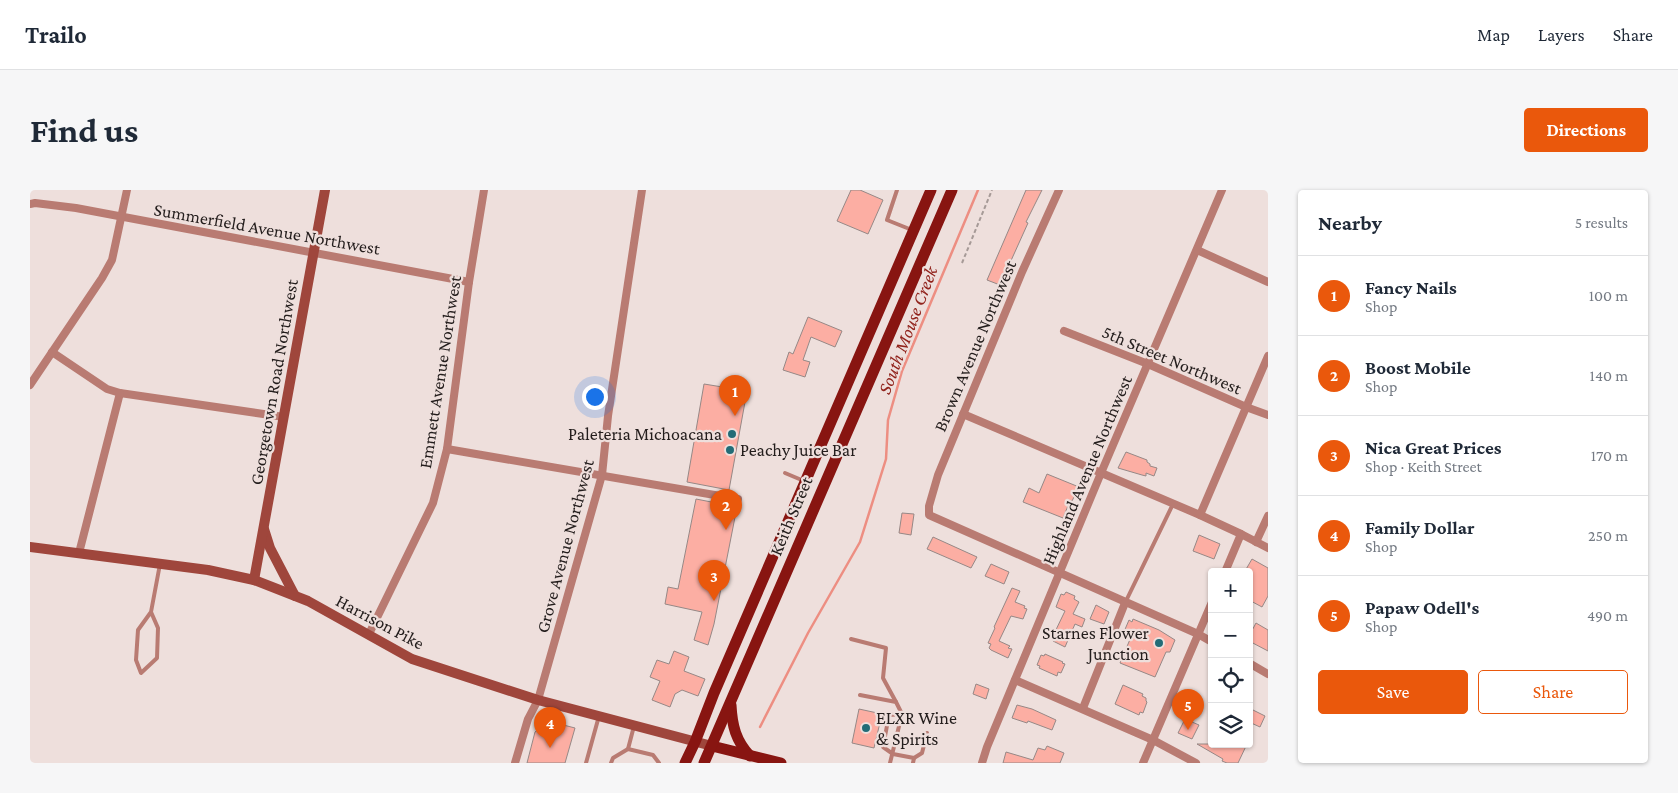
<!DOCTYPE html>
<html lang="en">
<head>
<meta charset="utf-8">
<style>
	body { margin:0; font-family:"Crimson Pro",serif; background:#f6f6f7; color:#1f2937 }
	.controls { position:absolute; right:15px; bottom:15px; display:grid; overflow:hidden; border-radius:5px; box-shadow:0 1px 4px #0004 }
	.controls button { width:45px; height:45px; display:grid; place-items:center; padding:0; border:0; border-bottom:1px solid #e0e1e3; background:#fff; color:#1f2937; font:25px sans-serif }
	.you { position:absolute; left:564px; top:206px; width:18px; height:18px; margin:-12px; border:4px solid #fff; border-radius:50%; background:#1a73e8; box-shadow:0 0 0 8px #1a73e833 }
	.badge { display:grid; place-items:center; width:32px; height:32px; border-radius:50%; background:#ea580c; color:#fff; font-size:16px; font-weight:700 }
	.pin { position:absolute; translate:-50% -41px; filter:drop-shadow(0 1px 2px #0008) }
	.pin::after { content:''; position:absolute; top:26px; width:18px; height:15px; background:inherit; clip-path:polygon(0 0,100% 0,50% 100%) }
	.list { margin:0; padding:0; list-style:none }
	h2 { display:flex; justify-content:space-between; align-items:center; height:65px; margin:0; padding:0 20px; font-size:21px }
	h2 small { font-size:16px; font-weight:400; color:#747a83 }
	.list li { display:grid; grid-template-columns:32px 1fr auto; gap:15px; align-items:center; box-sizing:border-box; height:80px; padding:0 20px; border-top:1px solid #e0e1e3 }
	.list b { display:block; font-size:19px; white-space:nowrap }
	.list p { margin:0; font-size:16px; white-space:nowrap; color:#747a83 }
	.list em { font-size:16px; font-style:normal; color:#747a83 }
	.actions { display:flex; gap:10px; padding:15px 20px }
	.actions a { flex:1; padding:11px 0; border:1px solid #ea580c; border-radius:5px; text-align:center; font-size:18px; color:#ea580c }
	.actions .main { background:#ea580c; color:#fff }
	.icon { flex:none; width:28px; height:28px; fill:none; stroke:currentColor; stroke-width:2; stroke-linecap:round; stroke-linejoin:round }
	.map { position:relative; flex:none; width:1238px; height:573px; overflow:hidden; border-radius:5px }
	header { display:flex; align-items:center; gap:30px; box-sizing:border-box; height:70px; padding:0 25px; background:#fff; border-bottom:1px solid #e0e1e3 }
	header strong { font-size:24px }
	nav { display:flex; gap:28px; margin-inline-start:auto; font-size:18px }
	.intro { display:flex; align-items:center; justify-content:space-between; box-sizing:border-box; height:120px; padding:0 30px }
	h1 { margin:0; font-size:35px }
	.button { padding:12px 22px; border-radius:5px; background:#ea580c; color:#fff; font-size:18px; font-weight:700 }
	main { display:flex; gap:30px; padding:0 30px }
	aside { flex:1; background:#fff; border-radius:5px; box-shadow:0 1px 4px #0004 }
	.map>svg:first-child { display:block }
</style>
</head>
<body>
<header>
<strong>Trailo</strong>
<nav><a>Map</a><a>Layers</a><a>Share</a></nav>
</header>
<div class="intro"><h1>Find us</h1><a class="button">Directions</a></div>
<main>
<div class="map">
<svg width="1238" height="573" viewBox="0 0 1238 573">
	<rect width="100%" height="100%" fill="#eedfdc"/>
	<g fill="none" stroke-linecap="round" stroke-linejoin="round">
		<path stroke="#ed8e82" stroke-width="2.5" d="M730 537 778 443 830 352 856 269 858 230 872 181 948 0"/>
	</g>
	<g fill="#fcaea3" stroke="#968886">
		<path d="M821 0H830L853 10 838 44 807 31Z"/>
		<path d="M996 0H1012L996 32 998 33 970 95 957 90Z"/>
		<path d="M778 127 812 141 805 157 781 147 773 170 780 172 775 187 753 180 759 162 763 164Z"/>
		<path d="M674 194 717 201 699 300 657 292Z"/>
		<path d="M1096 262 1117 270V272L1120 274V276L1127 278 1124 286 1116 283V286L1112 285 1088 278Z"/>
		<path d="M1017 284 1049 297 1042 311H1040L1033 328 993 312 999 298 1009 303Z"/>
		<path d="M666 309 707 317 684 434 678 455 664 450 672 422 635 414 638 397 648 399Z"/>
		<path d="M872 323 884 324 881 345 869 343Z"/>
		<path d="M1169 345 1190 354 1184 369 1163 361Z"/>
		<path d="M903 347 947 367 941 378 897 359Z"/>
		<path d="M1222 369 1238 378V406L1232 417 1219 410V382L1215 381Z"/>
		<path d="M961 374 979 382 974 394 955 386Z"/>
		<path d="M982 398 990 401 985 412 995 416 994 418 997 419 993 429 981 426 969 451 980 456 978 458 982 459 978 468 961 460 959 458 961 454 958 453 965 438 964 437Z"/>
		<path d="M1036 402 1045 406 1044 409 1049 412 1043 424 1055 429 1052 437 1045 434 1035 457 1023 451 1024 448H1022L1035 421 1026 417 1031 404 1034 405Z"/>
		<path d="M1066 415 1079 422 1074 434 1060 429Z"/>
		<path d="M1103 429 1129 440 1145 450 1140 462H1136L1125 487 1090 473 1101 447 1093 444 1099 430 1102 432Z"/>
		<path d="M1226 433 1238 440V461L1219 451V446Z"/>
		<path d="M644 461 659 467 654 481 675 489 668 506 652 500 645 504 640 517 622 510 630 491 620 487 627 470 639 474Z"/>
		<path d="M1015 464 1033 472 1032 473 1035 474 1031 483 1028 482 1027 486 1009 478 1010 476 1007 475 1011 465 1014 466Z"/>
		<path d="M946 494 959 499 956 509 943 504Z"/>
		<path d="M1093 495 1113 504 1112 506 1116 508V511L1117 512 1113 523 1110 522 1109 525 1085 514Z"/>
		<path d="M987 515 1002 519 1026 530 1022 540 998 531 997 533 982 528Z"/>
		<path d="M1219 518 1235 526 1230 537 1219 532Z"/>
		<path d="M829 519 852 524 844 558 822 553Z"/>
		<path d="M1155 529 1169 535 1162 549 1148 543Z"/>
		<path d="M518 531 545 538 535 573H497L505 542Z"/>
		<path d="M1167 554H1217L1208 573H1197L1192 571 1193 569Z"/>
		<path d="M1017 556 1034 563 1030 573H973L976 562 1003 570 1008 558 1015 560Z"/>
	</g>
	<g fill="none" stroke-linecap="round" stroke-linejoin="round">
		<path stroke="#a69a97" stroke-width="2" stroke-dasharray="4 2.5" stroke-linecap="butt" d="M932 73 962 0"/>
		<g stroke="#b97b72" stroke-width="4">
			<path d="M867 0 857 30 882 40"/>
			<path d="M755 283 774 291"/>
			<path d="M1095 413 1143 314"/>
			<path d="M121 422 128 438 127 468 111 483 106 470 108 440 121 422 130 374"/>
			<path d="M821 449 856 458 853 488 866 512"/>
			<path d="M830 505 866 512 872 524 860 573"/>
			<path d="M872 524 859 525 853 557 863 564 884 568 883 573"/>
			<path d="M604 536 598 559 623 565 629 573"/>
			<path d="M884 568 892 563 897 543"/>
			<path d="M556 573 569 526"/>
			<path d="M581 573 583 568 598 559"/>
		</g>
		<g stroke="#b97b72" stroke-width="8">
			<path d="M1029 0 992 82 908 285 899 316V325L1168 444 1182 452"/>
			<path d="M0 14 5 13 46 18 439 92"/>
			<path d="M1167 60 1238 92"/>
			<path d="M1034 141 1118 174 1216 217 1238 225"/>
			<path d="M22 162 77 199 90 203 254 227"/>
			<path d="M0 195 72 88 82 70 97 0"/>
			<path d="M933 224 1170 325 1211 344 1238 358"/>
			<path d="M417 259 708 309"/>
			<path d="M1170 325 1238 166"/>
			<path d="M1226 352 1238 326"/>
			<path d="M49 363 90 203"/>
			<path d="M1195 382 1211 344"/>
			<path d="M339 444 403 313 417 259 439 92 454 0"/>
			<path d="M1219 473 1238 484"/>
			<path d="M985 490 1123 550 1166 573"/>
			<path d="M1053 518 1095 413"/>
			<path d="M485 573 498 529 508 510 572 285 578 226 612 0"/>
			<path d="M952 573 957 557 1071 283 1192 0"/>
			<path d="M1113 573 1182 412"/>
		</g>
		<g stroke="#9f463c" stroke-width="10">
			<path d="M234 339 240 358 265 406"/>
			<path d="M0 357 178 380 224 390 278 411 382 469 508 510 682 556"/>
			<path d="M224 390 295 0"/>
		</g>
		<g stroke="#881511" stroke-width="11">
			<path d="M701 515C702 536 706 551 720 566"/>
			<path d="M682 556 751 573"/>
			<path d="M655 573 665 552 684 503 901 0"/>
			<path d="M674 573 922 0"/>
		</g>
	</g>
	<g fill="#236c77" stroke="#eedfdc" stroke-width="2">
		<circle cx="702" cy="244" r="5"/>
		<circle cx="700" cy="260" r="5"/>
		<circle cx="1129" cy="453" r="5"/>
		<circle cx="836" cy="538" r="5"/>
	</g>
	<g text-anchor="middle" stroke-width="4.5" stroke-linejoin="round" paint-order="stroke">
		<g font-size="18" fill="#231d1c" stroke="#eedfdc">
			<text transform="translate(237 39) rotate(10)" y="6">Summerfield Avenue Northwest</text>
			<text transform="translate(945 156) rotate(-67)" y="6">Brown Avenue Northwest</text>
			<text transform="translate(1142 170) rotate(23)" y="6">5th Street Northwest</text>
			<text transform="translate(410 182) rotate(-81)" y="6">Emmett Avenue Northwest</text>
			<text transform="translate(244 192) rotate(-80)" y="6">Georgetown Road Northwest</text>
			<text transform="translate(1057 280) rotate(-67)" y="6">Highland Avenue Northwest</text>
			<text transform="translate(761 326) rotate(-67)" y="6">Keith Street</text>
			<text transform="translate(535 356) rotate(-75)" y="6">Grove Avenue Northwest</text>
			<text transform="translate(350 432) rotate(28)" y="6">Harrison Pike</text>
		</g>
		<g font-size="18" fill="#231d1c" stroke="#eedfdc" text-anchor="end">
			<text x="692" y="250">Paleteria Michoacana</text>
			<text x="710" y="266" text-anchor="start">Peachy Juice Bar</text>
			<text x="1119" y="449">Starnes Flower<tspan x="1119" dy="21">Junction</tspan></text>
			<text x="846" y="534" text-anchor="start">ELXR Wine<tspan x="846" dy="21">&amp; Spirits</tspan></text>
		</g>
		<g font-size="19" font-style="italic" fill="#91231c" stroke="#eedfdc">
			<text transform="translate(877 140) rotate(-69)" y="7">South Mouse Creek</text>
		</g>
	</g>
</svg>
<div class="controls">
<button>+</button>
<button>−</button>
<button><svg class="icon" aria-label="locate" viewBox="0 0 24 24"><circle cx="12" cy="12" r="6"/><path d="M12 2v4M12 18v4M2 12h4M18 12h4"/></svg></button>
<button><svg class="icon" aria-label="layers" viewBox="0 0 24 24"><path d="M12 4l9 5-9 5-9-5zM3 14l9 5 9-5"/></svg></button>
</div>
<div class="you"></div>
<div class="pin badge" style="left:705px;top:226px">1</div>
<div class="pin badge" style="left:696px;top:340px">2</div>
<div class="pin badge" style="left:684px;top:411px">3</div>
<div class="pin badge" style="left:520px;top:558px">4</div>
<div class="pin badge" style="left:1158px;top:540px">5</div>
</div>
<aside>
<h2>Nearby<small>5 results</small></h2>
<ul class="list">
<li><span class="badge">1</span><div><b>Fancy Nails</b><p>Shop</p></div><em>100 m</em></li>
<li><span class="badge">2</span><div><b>Boost Mobile</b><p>Shop</p></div><em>140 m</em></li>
<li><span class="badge">3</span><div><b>Nica Great Prices</b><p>Shop · Keith Street</p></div><em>170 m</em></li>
<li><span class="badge">4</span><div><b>Family Dollar</b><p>Shop</p></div><em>250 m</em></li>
<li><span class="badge">5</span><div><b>Papaw Odell's</b><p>Shop</p></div><em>490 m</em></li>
</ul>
<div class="actions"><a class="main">Save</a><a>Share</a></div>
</aside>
</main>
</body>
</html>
